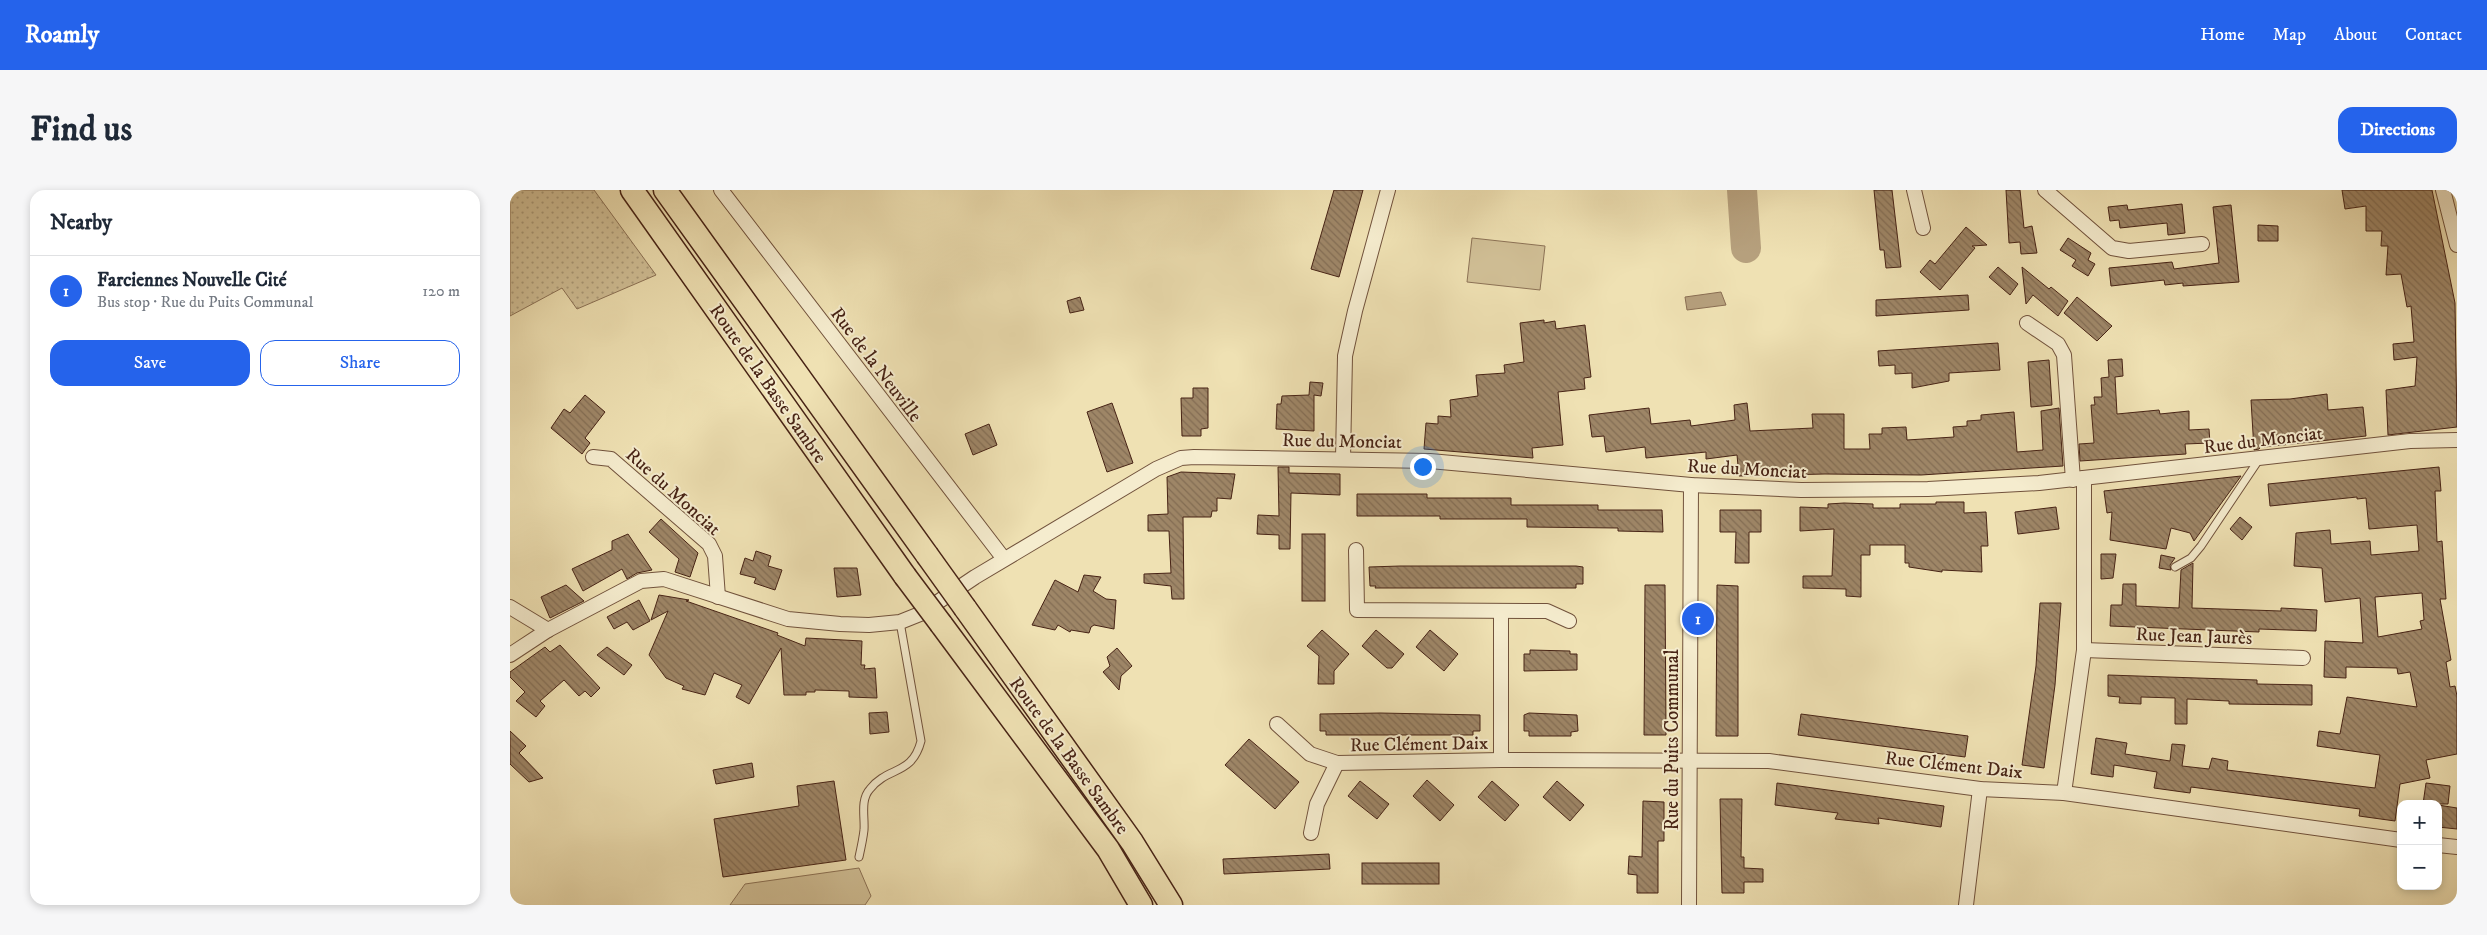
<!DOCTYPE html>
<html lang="en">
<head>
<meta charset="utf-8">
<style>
	body { margin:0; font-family:"IM FELL DW Pica",serif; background:#f6f6f7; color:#1f2937 }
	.controls { position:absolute; right:15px; bottom:15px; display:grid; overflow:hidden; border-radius:10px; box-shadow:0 2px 8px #0003 }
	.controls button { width:45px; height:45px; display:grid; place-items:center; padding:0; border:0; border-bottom:1px solid #e0e1e3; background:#fff; color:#1f2937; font:25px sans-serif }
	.you { position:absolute; left:912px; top:276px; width:18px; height:18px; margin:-12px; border:4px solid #fff; border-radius:50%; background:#1a73e8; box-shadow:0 0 0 8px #1a73e833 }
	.badge { display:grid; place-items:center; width:32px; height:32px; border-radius:50%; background:#2563eb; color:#fff; font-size:16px; font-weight:700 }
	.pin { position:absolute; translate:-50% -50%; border:2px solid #fff; box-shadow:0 1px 5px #0006 }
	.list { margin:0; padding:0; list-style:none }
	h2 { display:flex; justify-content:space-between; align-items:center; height:65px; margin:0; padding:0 20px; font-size:21px }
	h2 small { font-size:16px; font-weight:400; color:#747a83 }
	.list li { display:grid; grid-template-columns:32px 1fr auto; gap:15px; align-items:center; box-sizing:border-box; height:70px; padding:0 20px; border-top:1px solid #e0e1e3 }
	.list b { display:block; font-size:19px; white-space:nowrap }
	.list p { margin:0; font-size:16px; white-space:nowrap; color:#747a83 }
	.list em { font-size:16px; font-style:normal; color:#747a83 }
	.actions { display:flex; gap:10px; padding:15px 20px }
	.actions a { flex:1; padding:11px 0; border:1px solid #2563eb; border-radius:15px; text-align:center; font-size:18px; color:#2563eb }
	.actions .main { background:#2563eb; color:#fff }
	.map { position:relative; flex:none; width:1947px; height:715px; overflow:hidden; border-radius:15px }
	header { display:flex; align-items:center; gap:30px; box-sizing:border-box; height:70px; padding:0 25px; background:#2563eb; color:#fff }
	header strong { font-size:24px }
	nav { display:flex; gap:28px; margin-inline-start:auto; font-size:18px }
	.intro { display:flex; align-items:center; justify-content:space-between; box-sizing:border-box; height:120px; padding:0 30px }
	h1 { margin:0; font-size:35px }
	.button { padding:12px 22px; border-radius:15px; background:#2563eb; color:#fff; font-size:18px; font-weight:700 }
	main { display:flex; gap:30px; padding:0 30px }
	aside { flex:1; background:#fff; border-radius:15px; box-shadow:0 2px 8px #0003 }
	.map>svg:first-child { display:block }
</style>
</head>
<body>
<header>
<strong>Roamly</strong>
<nav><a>Home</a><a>Map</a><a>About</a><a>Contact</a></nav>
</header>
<div class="intro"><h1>Find us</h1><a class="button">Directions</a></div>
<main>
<aside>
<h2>Nearby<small></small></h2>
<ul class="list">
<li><span class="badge">1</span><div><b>Farciennes Nouvelle Cité</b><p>Bus stop · Rue du Puits Communal</p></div><em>120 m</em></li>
</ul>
<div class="actions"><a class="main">Save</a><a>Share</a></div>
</aside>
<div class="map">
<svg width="1947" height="715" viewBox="0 0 1947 715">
	<defs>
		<pattern id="grass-dots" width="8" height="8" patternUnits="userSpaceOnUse" patternTransform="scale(1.25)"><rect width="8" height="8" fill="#d2c198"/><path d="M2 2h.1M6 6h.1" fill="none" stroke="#ac9c7b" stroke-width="1.8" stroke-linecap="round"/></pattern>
		<pattern id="building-back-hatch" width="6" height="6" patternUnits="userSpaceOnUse" patternTransform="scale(1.25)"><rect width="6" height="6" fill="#9e8667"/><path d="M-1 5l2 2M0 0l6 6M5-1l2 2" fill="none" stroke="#836d54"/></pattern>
	</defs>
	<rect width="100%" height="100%" fill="#efe1b3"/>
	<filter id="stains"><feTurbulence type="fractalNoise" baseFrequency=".004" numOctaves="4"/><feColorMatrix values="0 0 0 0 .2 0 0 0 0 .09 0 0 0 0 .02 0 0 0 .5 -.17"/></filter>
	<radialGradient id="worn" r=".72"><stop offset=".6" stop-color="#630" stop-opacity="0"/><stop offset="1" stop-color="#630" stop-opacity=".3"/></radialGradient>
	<path fill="url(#grass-dots)" stroke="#8c7256" d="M0 0H84L146 85 67 119 52 98 0 126Z"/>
	<g fill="#d2c198" stroke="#8c7256">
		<path d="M962 48 1035 56 1030 100 957 92Z"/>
		<path d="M349 678 361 706 355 715H220L235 694Z"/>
	</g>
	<path fill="#b6a07d" stroke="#8a6e53" d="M1211 102 1216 115 1177 120 1175 107Z"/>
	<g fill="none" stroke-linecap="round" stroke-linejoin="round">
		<path stroke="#b6a07d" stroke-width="30" d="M1232 0 1236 58"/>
	</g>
	<g fill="url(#building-back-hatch)" stroke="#472315" fill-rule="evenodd">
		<path d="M824 0H853L829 87 801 79Z"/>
		<path d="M1364 0H1382L1391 77 1376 78 1374 60H1370Z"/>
		<path d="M1496 0H1510L1514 38 1522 36 1527 63 1511 64 1510 52 1499 53Z"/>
		<path d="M1832 0H1922L1945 113 1947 237 1878 245 1876 200 1905 196 1907 167 1884 170 1883 154 1904 152 1901 116 1897 117 1891 84 1876 85 1878 56H1871L1872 41H1856V16L1835 19Z"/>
		<path d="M1672 14 1675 43 1658 45 1657 33 1610 38 1609 30 1600 31 1598 17 1617 15 1618 20Z"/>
		<path d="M1721 15 1729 92 1673 96V93L1655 95 1654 90 1601 96 1599 78 1662 72 1664 79 1709 73 1703 17Z"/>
		<path d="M1748 35 1768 36V51H1748Z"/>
		<path d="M1456 37 1477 55 1462 56 1465 58 1430 100 1410 82 1420 70 1425 74Z"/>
		<path d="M1558 48 1581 63 1578 70 1585 74 1578 86 1562 76 1566 70 1550 60Z"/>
		<path d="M1488 77 1508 94 1500 105 1479 87Z"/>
		<path d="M1512 77 1539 99 1541 97 1558 111 1548 126 1523 105 1516 114Z"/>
		<path d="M1458 105 1459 120 1366 126V110Z"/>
		<path d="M570 107 574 120 560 123 557 111Z"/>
		<path d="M1567 107 1602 136 1587 151 1554 123Z"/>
		<path d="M1034 130V133L1045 131 1046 139 1075 135 1081 187 1074 188 1075 199 1048 202 1053 255 1022 258 1023 268 914 259 916 233 928 234V226L941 227 940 210 968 206 966 185 995 183 994 175 1014 172 1010 133Z"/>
		<path d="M1488 153 1490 180 1439 183V191L1402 198V183L1385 184V175L1369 176 1368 161Z"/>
		<path d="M1612 169 1613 186 1605 187 1607 224 1649 220 1650 224 1679 221V240L1699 239 1700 253 1675 254 1676 264 1570 271 1569 254 1584 253 1581 215H1585L1584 207H1592L1591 188 1599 187 1598 170Z"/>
		<path d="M1539 170 1542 215 1521 217 1518 172Z"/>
		<path d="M800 192 813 193 811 206 804 205V241L766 239 767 214H771L772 206 799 205Z"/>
		<path d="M683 198H698V238L691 239V246H672L671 208H683Z"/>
		<path d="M1817 204 1818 220 1853 217 1856 246 1754 257V253L1749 259 1744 260 1741 210 1780 209Z"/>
		<path d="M75 205 95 222 75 248 80 253 72 264 41 238 54 219 60 223Z"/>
		<path d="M602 213 623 273 597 282 577 222Z"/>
		<path d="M1237 213 1240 241 1303 238 1302 224H1334V259H1360L1359 244H1372V238L1396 237 1397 250 1444 247 1443 237 1457 236V231L1471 230V225L1504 222 1507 262 1533 260 1531 221 1549 218 1553 276 1411 285 1315 284 1229 286 1227 265 1196 269V262L1136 268 1135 257 1096 262 1094 246 1082 247 1079 225 1139 218 1141 234 1180 230 1181 236 1225 230 1224 215Z"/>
		<path d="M479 234 487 255 463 265 455 244Z"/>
		<path d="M768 277H779V283L830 284V305L781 303 780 359H769V345L747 344 748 325 769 326Z"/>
		<path d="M1929 277 1931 301H1925L1927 352 1932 351 1936 409H1930L1941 470 1936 472 1940 497 1945 496 1947 506V564L1916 570 1920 588 1890 594 1885 631 1849 626 1850 619 1681 597 1680 603 1644 598 1647 582 1604 575 1603 587 1581 584 1586 548 1617 553 1615 564 1660 571 1662 554 1675 555 1672 576 1699 579 1702 568 1718 571 1717 580 1865 598 1870 565 1807 556 1809 541 1830 544 1837 507 1907 517 1900 482 1888 484 1887 478 1836 477V488L1814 487 1815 451 1853 453 1850 408 1815 412 1812 378 1784 376 1786 343 1820 340 1821 354 1860 351 1861 365 1909 361 1907 335 1859 339 1856 308 1847 309V307L1760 316 1758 294ZM1912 403 1914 430 1910 431 1912 439 1868 447 1865 407Z"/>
		<path d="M671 282 725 284 721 309 707 308V321H702L701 327H673L674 409H662L661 396 634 393V384L661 383 659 341H638V325L658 324 657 287Z"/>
		<path d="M1731 286 1684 351 1680 343 1661 338 1656 359 1600 350 1602 322 1597 323 1594 301Z"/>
		<path d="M847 304H917V308H1001V315H1088V320H1152L1153 342 1108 341V338L1017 337V329H930V326H847Z"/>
		<path d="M1426 312H1454V323L1476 322 1478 356H1471L1472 382 1432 380V382L1399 377V373H1395V355H1360V365H1351V407L1336 406V399L1293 398V386H1322L1324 339 1290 341V317L1318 318V314L1334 313 1363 314V318H1390V314H1426Z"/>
		<path d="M1546 317 1549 339 1508 344 1505 322Z"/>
		<path d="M1210 320H1251V342H1239V373H1225L1226 342H1210Z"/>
		<path d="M1730 327 1742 337 1732 350 1720 339Z"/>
		<path d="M151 329 188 363 180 387 165 382 169 369 139 342Z"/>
		<path d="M118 344 142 380 127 383 117 389 112 379 73 401 62 379 102 360V351Z"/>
		<rect x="792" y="344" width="23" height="67"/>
		<path d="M246 361 261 366 258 376 272 380 265 400 244 393 246 388 230 384 235 368 243 371Z"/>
		<path d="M1591 364H1606L1603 388 1591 389Z"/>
		<path d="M1651 365 1665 368 1660 375 1661 380 1649 378Z"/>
		<path d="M1683 373 1682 418 1771 421V418L1807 420 1806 441 1749 439V442L1600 436 1601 415H1612L1613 394H1626V416L1669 418 1671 380Z"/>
		<path d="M890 376H1066L1073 377V394H1066V398H865L866 396H860L859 377Z"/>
		<path d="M324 378H347L351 405 327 407Z"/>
		<path d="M574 385 591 387 583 401 596 409 606 410 604 439 584 435 581 437 579 443 561 440 560 442 548 435 545 440 522 435 545 390 568 402Z"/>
		<path d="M56 395 74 411 40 428 31 407Z"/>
		<path d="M1135 395H1155L1156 545H1134Z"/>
		<path d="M1207 395 1228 396V546H1206Z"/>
		<path d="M149 405 179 410 176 411 268 443 267 445 295 456 296 448 352 451 351 475H355L354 479 365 478 367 508 339 507V501L305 500V502H296V505H274L271 458 239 514 226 507 232 495 204 483 195 505 172 499 174 496 156 488 139 465 158 421 141 430Z"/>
		<path d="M129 410 140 431 123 440 117 432 104 439 97 427Z"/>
		<path d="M1530 413H1551L1545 495 1534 578 1512 575 1526 476Z"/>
		<path d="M812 440 839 464 824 481V494H808L809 466 797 456Z"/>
		<path d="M866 440 894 464 882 478H877L852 456Z"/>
		<path d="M920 440 948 464 934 481 906 457Z"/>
		<path d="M50 455 90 498 81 507 75 501 69 506 54 490 30 511 35 516 26 527 6 511 15 502 0 487V482L35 457 40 462Z"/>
		<path d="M97 457 122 475 114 485 87 465Z"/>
		<path d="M607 458 622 476 611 486 609 500 593 482 600 476 597 467Z"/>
		<path d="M1020 460 1060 461V464H1067V480L1014 481V464H1020Z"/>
		<path d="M1598 485 1747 490V494L1802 495V515L1719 514V511L1677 509V534H1665V508L1631 507V514L1609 513 1610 507 1598 506Z"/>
		<path d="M377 522 379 542 360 544 359 523Z"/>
		<path d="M870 523 970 525V541H963V545H816V541H810V524Z"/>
		<path d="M1019 523 1067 525 1068 541 1061 542V546H1019V541H1014V525Z"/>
		<path d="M1291 524 1458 546 1455 567 1288 545Z"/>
		<path d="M0 541 16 556 9 563 33 588 19 592 0 574Z"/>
		<path d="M739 549 789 592 765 619 715 575Z"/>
		<path d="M242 573 244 587 206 594 203 580Z"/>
		<path d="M917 590 944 615 930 631 903 606Z"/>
		<path d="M324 591 336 670 213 687 204 629 289 616 287 596Z"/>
		<path d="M850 591 879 614 867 629 838 606Z"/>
		<path d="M982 591 1009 615 995 631 968 607Z"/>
		<path d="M1047 591 1074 615 1060 631 1033 607Z"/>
		<path d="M1267 593 1434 616 1431 637 1368 628 1369 634 1325 629 1328 623 1265 615Z"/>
		<path d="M1916 593 1940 596 1938 614H1913Z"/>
		<path d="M1210 609H1232L1231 667H1234V678L1253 679V692H1234V703H1212Z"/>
		<path d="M1133 611 1154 612V651H1148V703H1127V685L1118 684 1119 666 1132 667Z"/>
		<path d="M1928 615 1947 618V639L1928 637Z"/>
		<path d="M819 664 820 679 714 684 713 669Z"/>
		<rect x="852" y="673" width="77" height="21"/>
	</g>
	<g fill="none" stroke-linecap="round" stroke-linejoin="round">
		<g stroke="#71523c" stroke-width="9">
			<g id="service">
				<path d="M1665 377 1681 368 1691 356 1750 268"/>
				<path d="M349 667C351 658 353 649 354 640 355 627 350 610 360 599 378 576 402 586 411 551L390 432"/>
			</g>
		</g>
		<g stroke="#71523c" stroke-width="16">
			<g id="minor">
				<path d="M211 0 494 369"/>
				<path d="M1404 0 1413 38"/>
				<path d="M1535 0 1602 58 1619 61 1692 54"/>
				<path d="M1933 0 1947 55"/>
				<path d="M1517 133 1548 154 1554 165 1563 290"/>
				<path d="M83 267 101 269 199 354 205 366 208 407"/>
				<path d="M833 269 835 166 845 121 878 0"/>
				<path d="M846 360 847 420 1037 421 1059 431"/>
				<path d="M0 417 38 440"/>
				<path d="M991 421V570"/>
				<path d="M1574 460 1793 468"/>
				<path d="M0 465 38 440 131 391 154 389 278 429 330 434 359 435 390 432 410 424 465 387 646 279 671 268 684 267 920 271 1181 295 1291 300 1418 299 1529 293 1900 251 1947 250"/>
				<path d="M767 534 800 564 827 573 807 614 801 643"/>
				<path d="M827 573 991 570 1259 571 1470 599 1554 603 1891 650"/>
				<path d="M1554 603 1574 460V288"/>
				<path d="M1928 655 1947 657"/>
				<path d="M1179 715 1181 295"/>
				<path d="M1456 715 1470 599"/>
			</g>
		</g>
		<g stroke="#472315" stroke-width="25">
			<g id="trunk">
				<path d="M122 0 395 386"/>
				<path d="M155 0 417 365"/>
				<path d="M455 418 622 652 661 715"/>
				<path d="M431 434 598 659 631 715"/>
			</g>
		</g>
		<use href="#service" stroke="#f5ecce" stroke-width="7"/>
		<use href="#minor" stroke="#f5ecce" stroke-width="14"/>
		<use href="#trunk" stroke="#efe1b3" stroke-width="22"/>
		<g stroke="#472315" stroke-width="25" stroke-linecap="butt">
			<g id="trunk-bridge">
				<path d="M417 365 455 418"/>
				<path d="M395 386 431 434"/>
			</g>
		</g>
		<use href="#trunk-bridge" stroke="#efe1b3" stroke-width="22"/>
	</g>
	<g text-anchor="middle" stroke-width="4" stroke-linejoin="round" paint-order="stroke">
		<g font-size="19" fill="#472315" stroke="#f5ecce">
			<text transform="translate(367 174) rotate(53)" y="7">Rue de la Neuville</text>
			<text transform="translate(259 193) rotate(55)" y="7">Route de la Basse Sambre</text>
			<text transform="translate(1753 249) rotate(-7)" y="7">Rue du Monciat</text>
			<text transform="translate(832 250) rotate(1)" y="7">Rue du Monciat</text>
			<text transform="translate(1237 278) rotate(3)" y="7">Rue du Monciat</text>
			<text transform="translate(164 301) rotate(42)" y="7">Rue du Monciat</text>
			<text transform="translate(1684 445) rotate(2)" y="7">Rue Jean Jaurès</text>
			<text transform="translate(1161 550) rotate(-90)" y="7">Rue du Puits Communal</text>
			<text transform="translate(909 553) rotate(-1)" y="7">Rue Clément Daix</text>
			<text transform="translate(560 565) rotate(54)" y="7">Route de la Basse Sambre</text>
			<text transform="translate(1444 574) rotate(6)" y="7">Rue Clément Daix</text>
		</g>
	</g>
	<rect width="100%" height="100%" filter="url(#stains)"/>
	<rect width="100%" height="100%" fill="url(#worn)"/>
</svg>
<div class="controls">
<button>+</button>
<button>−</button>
</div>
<div class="you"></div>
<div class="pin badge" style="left:1188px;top:429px">1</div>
</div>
</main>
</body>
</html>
